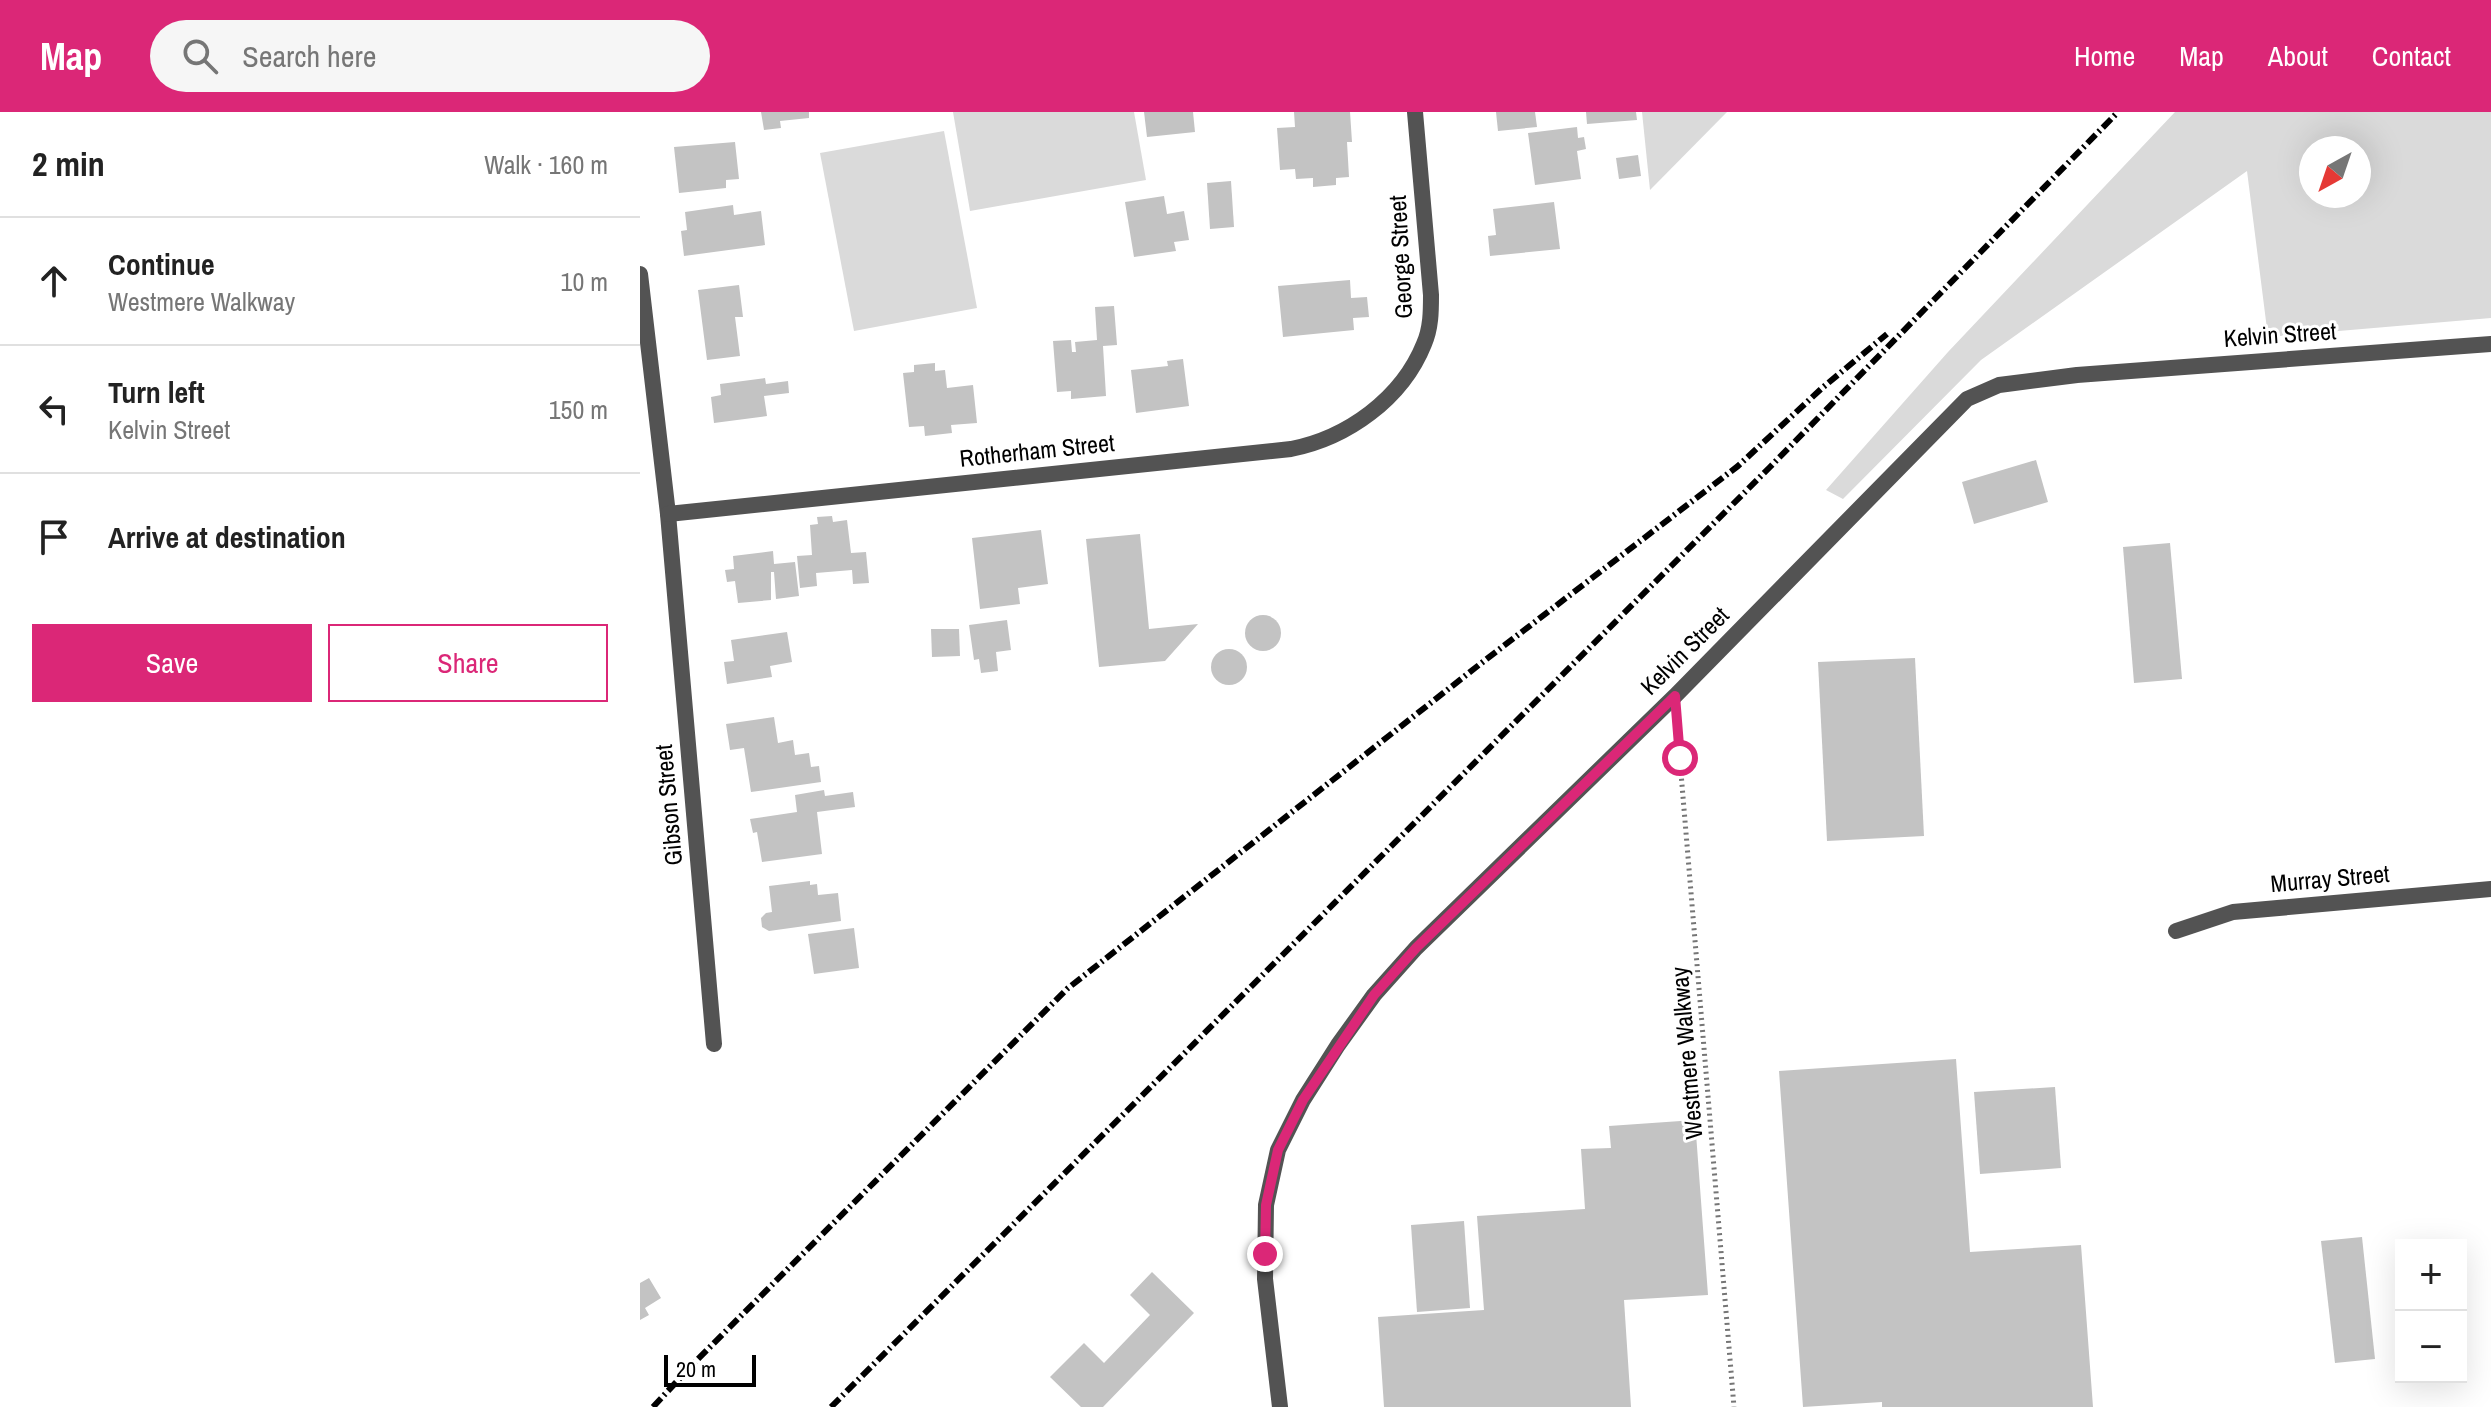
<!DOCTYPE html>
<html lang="en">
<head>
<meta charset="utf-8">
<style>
	body { margin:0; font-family:"Archivo Narrow",sans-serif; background:#f6f6f6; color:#222 }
	.controls { position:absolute; right:24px; bottom:24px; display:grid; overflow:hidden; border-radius:0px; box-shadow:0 8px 32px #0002 }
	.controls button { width:72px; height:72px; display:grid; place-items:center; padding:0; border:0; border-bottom:2px solid #e0e0e0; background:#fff; color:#222; font:40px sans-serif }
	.compass { position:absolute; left:1659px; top:24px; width:72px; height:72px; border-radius:50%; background:#fff; box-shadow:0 8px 32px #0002; rotate:220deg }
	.scale { position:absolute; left:24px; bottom:20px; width:92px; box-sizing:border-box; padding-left:8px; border:4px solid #000; border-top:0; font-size:22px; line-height:28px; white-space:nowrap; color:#000; -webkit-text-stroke:6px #fff; paint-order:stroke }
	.stop { position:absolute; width:24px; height:24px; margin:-18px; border:6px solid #db2777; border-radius:50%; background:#fff }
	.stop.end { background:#db2777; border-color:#fff; box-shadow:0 2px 8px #0008 }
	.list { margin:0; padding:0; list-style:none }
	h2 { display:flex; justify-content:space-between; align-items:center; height:104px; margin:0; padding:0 32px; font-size:34px }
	h2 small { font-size:26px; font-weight:400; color:#767676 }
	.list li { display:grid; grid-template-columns:52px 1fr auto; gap:24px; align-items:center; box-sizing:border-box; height:128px; padding:0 32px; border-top:2px solid #e0e0e0 }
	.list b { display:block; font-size:30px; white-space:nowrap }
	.list p { margin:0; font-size:26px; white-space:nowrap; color:#767676 }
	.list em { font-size:26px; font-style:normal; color:#767676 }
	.actions { display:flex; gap:16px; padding:24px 32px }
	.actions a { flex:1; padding:18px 0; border:2px solid #db2777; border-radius:0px; text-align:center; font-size:28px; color:#db2777 }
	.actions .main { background:#db2777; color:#fff }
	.icon { flex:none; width:44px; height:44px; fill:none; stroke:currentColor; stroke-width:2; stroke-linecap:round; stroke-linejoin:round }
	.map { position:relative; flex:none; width:1851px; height:1295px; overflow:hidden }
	header { display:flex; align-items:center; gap:48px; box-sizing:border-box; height:112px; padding:0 40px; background:#db2777; color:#fff }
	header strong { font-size:38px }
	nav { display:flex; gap:44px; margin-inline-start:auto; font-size:28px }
	.search { width:560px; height:72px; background:#f6f6f6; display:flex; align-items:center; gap:20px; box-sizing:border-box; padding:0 28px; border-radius:44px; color:#767676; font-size:30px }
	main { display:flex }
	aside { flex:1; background:#fff }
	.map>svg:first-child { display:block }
</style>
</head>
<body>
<header>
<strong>Map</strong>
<div class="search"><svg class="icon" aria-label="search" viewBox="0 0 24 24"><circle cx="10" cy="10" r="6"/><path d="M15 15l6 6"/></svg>Search here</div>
<nav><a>Home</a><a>Map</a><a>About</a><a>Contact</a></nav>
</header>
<main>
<aside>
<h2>2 min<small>Walk · 160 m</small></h2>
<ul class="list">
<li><svg class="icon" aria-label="ahead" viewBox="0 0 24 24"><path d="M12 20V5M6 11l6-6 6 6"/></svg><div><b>Continue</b><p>Westmere Walkway</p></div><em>10 m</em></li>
<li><svg class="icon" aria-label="left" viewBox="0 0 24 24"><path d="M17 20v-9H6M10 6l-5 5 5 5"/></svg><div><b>Turn left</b><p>Kelvin Street</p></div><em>150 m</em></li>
<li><svg class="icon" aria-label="arrive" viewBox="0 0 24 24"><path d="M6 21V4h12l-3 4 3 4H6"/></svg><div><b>Arrive at destination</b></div></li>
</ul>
<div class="actions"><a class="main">Save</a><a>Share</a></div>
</aside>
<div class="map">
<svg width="1851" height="1295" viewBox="0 0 1851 1295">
	<rect width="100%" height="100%" fill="#fff"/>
	<g fill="#dadada" fill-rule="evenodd">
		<path d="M313 0H494L506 68 330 99Z"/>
		<path d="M1002 0H1087L1010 78Z"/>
		<path d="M1535 0H1851V206L1628 225 1607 59 1341 248 1203 387 1186 378 1308 240ZM1719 36V84H1671V36Z"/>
		<path d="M304 19 337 196 214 219 180 41Z"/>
	</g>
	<g fill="#c3c3c3">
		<path d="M121 0H169V6L140 9 141 16 124 18Z"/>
		<path d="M504 0H553L555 20 507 25Z"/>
		<path d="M654 0H710L712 30H707L709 65 696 66V73L673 75V66L656 67 655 57 640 58 637 16 655 15Z"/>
		<path d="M856 0H895L897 15 858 19Z"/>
		<path d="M946 0H996L997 8 947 12Z"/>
		<path d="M937 15 938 26 944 25 946 37 937 39 941 67 895 73 888 21Z"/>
		<path d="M95 30 99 67 86 68V76L39 81 34 35Z"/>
		<path d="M998 43 1001 64 979 67 976 46Z"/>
		<path d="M591 69 594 115 570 117 567 71Z"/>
		<path d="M524 84 527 102 544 99 549 128 534 130 536 139 494 145 485 90Z"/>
		<path d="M914 90 920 137 850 144 848 124 856 123 853 97Z"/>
		<path d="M93 93 94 103 121 99 125 133 44 144 41 119 47 118 45 100Z"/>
		<path d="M710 168 711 186 727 185 729 205 713 206 714 218 643 225 638 174Z"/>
		<path d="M99 173 103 205H95L100 244 67 248 58 178Z"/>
		<path d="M474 194 477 233 463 234 466 284 431 287V279L417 280 413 229 431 228 432 240H436L435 230 457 228 455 195Z"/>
		<path d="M543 247 549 294 496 301 491 258 528 254 527 249Z"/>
		<path d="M295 251V259L305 258 307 276 333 273 337 311 311 313 312 321 285 324 284 314 269 315 263 261 274 260V253Z"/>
		<path d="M125 266 126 272 148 269 149 281 124 284 127 304 74 311 71 285 81 283 80 272Z"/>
		<path d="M1396 348 1408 390 1334 412 1322 370Z"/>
		<path d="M192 404 193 410 207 408 211 441 226 440 229 471 213 472 212 458 176 461 177 474 160 476 157 444 172 443 170 413 178 412 177 405Z"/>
		<path d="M401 418 408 472 378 476 380 492 340 497 332 426Z"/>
		<path d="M500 422 509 517 558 512 525 549 459 555 446 427Z"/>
		<path d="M1530 431 1542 567 1494 571 1483 435Z"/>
		<path d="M133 439 134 452 155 450 159 484 136 487 134 460H131V488L98 491 95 469 87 470 85 458 94 457 93 444Z"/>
		<circle cx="623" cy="521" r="18"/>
		<path d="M367 508 371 538 356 540 358 559 341 561 339 547 334 548 329 513Z"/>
		<path d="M291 517H319L320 544 292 545Z"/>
		<path d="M147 520 152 550 130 554 132 565 87 572 84 550 94 549 91 528Z"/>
		<circle cx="589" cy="555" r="18"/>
		<path d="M1275 546 1284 724 1187 729 1178 550Z"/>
		<path d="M134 605 138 631 153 628 155 643 169 641 171 655 179 654 181 670 111 680 104 636 90 638 86 612Z"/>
		<path d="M184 678 185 684 213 680 215 695 177 700 182 742 122 750 117 720 113 721 110 707 157 700 155 683Z"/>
		<path d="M170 769V773L177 772 178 783 198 781 201 809 129 819 122 815 121 806 126 801 132 800 129 774Z"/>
		<path d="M214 816 219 856 174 862 168 822Z"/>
		<path d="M1316 947 1330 1140 1441 1133 1453 1295H1242V1290L1163 1295 1139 959Z"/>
		<path d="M1415 975 1421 1056 1340 1062 1334 980Z"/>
		<path d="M1055 1008 1068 1183 984 1188 991 1295H744L738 1205 844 1198 837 1104 945 1097 941 1037 971 1036 969 1014Z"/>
		<path d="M824 1109 830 1196 777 1200 771 1113Z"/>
		<path d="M1722 1125 1735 1247 1695 1251 1681 1129Z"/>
		<path d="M512 1160 554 1201 463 1295H441L410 1265 444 1231 464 1251 510 1203 490 1183Z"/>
		<path d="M9 1166 21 1186 5 1196 9 1203 0 1208V1171Z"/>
	</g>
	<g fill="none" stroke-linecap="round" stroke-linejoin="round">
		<path stroke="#757575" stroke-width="5" stroke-dasharray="2 4" stroke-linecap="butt" d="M1037 613 1094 1295"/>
		<g stroke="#535353" stroke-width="16">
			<path d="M0 162 28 402 74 932"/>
			<path d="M28 402 651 337C707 326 762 287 784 232 791 216 791 199 791 183L775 0"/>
			<path d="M1536 819 1593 800 1851 777"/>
			<path d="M640 1295 625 1167 626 1093 638 1038 663 988 698 933 734 883 776 836 1035 584 1327 287 1359 273 1437 263 1851 232"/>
		</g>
		<g stroke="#000" stroke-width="6" stroke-dasharray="12 4 2 4" stroke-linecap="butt">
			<path d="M13 1295 55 1250 427 877 844 549 1098 354 1181 277 1247 222"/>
			<path d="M191 1295 1130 355 1478 0"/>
		</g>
	</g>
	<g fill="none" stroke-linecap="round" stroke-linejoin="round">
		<path stroke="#db2777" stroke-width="10" d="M625 1142 626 1093 638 1038 663 988 734 883 776 836 1035 584 1040 646"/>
	</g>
	<g text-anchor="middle" stroke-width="6" stroke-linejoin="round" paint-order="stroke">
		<g font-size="24" fill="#000" stroke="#fff">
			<text transform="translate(761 145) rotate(-93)" y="8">George Street</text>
			<text transform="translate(1640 223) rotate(-4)" y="8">Kelvin Street</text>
			<text transform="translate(397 339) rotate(-6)" y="8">Rotherham Street</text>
			<text transform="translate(1045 539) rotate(-45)" y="8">Kelvin Street</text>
			<text transform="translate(29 693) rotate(-95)" y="8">Gibson Street</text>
			<text transform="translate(1690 767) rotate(-5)" y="8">Murray Street</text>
			<text transform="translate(1047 941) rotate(-95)" y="8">Westmere Walkway</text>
		</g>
	</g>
</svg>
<div class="controls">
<button>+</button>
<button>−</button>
</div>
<svg class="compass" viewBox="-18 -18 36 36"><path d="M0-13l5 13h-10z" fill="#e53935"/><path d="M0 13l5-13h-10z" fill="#767676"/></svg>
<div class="scale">20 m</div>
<div class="stop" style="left:1040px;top:646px"></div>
<div class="stop end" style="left:625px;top:1142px"></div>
</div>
</main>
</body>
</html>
